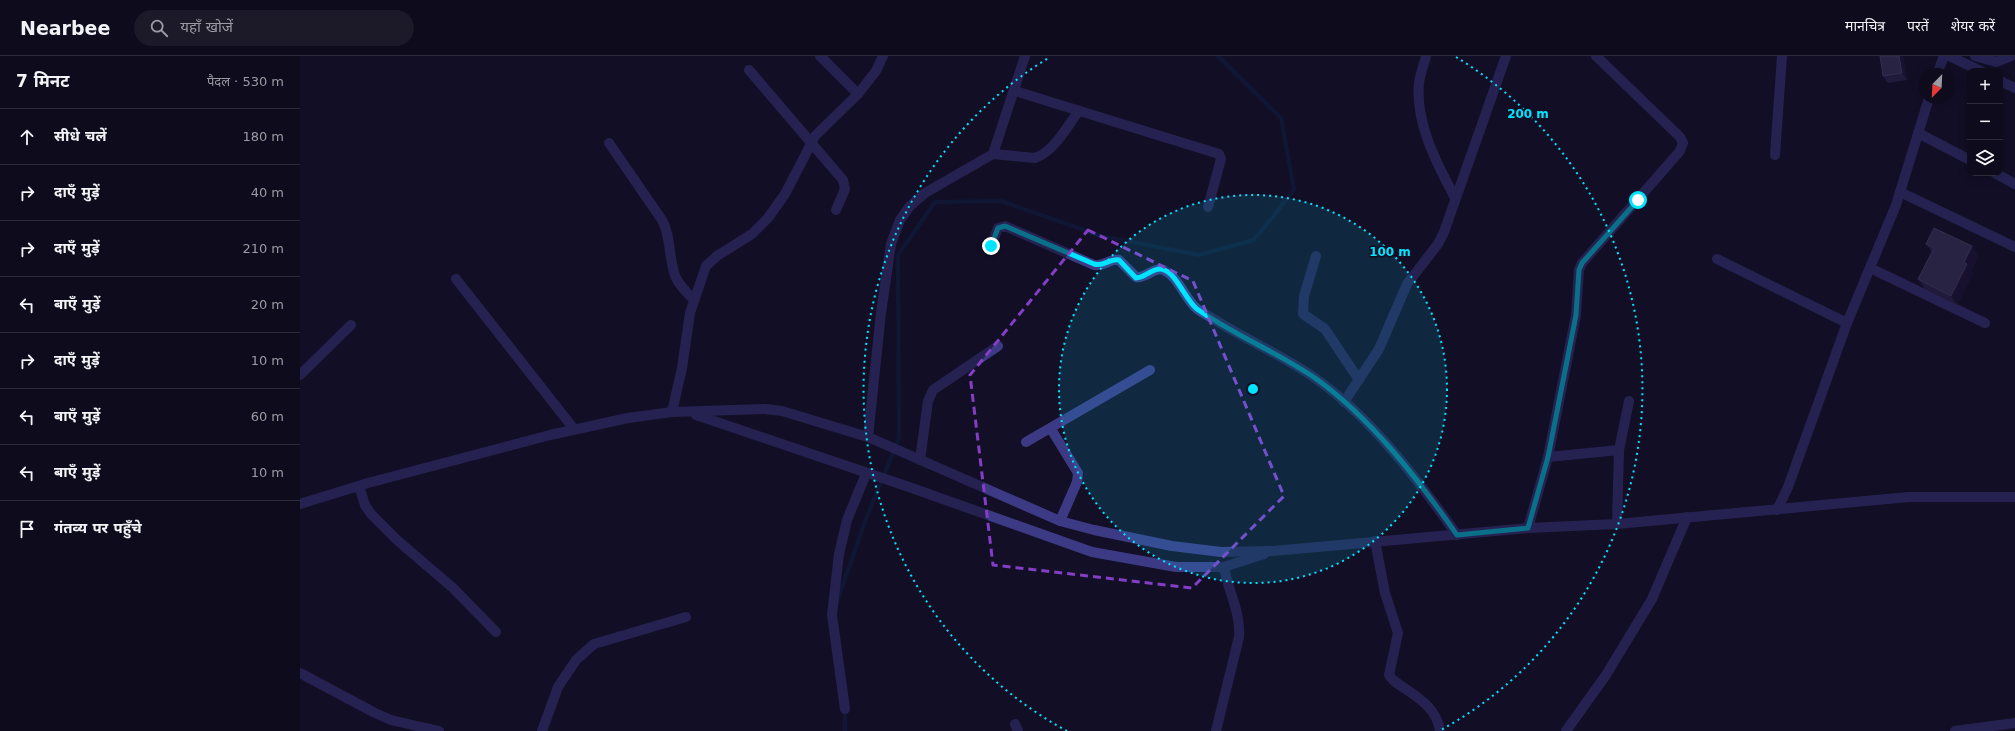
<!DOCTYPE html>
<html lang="hi">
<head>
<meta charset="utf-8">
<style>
	body { margin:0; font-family:"DejaVu Sans","Noto Sans Devanagari",sans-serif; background:#1c1929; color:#f1f3f6 }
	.controls { position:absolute; right:12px; top:12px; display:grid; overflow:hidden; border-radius:8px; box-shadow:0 2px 10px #0003 }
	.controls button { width:36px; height:36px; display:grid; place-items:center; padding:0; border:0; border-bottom:1px solid #2e2b3b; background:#0e0b1c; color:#f1f3f6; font:20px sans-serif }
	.compass { position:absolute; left:1619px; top:12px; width:36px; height:36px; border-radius:50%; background:#0e0b1c; box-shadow:0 2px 10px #0003; rotate:204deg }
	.stop { position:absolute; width:12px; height:12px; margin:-9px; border:3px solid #00e5ff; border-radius:50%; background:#fff }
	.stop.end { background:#00e5ff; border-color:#fff; box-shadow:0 1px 4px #0008 }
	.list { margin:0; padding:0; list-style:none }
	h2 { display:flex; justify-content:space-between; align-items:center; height:52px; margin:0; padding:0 16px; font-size:17px }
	h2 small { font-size:13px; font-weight:400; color:#9b9ba3 }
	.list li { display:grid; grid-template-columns:26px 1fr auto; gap:12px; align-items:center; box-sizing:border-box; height:56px; padding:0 16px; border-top:1px solid #2e2b3b }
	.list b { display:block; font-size:15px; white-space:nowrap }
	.list em { font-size:13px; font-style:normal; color:#9b9ba3 }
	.icon { flex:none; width:22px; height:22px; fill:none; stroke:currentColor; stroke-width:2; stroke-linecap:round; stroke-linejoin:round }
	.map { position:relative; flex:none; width:1715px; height:675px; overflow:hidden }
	header { display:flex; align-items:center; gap:24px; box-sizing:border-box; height:56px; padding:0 20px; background:#0e0b1c; border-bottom:1px solid #2e2b3b }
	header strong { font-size:19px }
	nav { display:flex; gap:22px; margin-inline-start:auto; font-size:14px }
	.search { width:280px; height:36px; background:#1c1929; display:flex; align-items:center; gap:10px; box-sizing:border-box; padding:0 14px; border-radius:22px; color:#9b9ba3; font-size:15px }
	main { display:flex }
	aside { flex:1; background:#0e0b1c }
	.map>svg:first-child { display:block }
</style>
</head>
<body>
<header>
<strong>Nearbee</strong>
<div class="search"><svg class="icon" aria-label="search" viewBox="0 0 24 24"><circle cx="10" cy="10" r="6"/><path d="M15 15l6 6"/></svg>यहाँ खोजें</div>
<nav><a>मानचित्र</a><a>परतें</a><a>शेयर करें</a></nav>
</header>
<main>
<aside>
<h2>7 मिनट<small>पैदल · 530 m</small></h2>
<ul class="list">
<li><svg class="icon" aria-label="ahead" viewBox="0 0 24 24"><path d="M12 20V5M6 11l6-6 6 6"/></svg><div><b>सीधे चलें</b></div><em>180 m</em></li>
<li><svg class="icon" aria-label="right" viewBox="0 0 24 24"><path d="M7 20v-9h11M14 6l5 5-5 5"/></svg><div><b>दाएँ मुड़ें</b></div><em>40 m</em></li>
<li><svg class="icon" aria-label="right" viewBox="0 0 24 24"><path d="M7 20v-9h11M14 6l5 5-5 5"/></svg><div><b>दाएँ मुड़ें</b></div><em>210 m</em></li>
<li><svg class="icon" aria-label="left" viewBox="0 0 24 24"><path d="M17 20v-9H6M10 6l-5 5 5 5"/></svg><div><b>बाएँ मुड़ें</b></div><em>20 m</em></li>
<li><svg class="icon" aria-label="right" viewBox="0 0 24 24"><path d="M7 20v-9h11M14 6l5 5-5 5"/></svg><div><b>दाएँ मुड़ें</b></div><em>10 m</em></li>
<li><svg class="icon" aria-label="left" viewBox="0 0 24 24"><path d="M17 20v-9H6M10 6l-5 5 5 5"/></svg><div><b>बाएँ मुड़ें</b></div><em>60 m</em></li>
<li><svg class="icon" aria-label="left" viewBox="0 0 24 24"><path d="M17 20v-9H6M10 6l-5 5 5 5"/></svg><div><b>बाएँ मुड़ें</b></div><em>10 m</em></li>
<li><svg class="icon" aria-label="arrive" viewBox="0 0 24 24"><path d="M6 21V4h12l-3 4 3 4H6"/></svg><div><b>गंतव्य पर पहुँचे</b></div></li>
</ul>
</aside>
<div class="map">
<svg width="1715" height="675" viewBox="0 0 1715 675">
	<rect width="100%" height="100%" fill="#130f26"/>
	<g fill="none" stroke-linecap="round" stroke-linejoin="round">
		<g stroke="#0c2248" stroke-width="4">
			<path d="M538 543 566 463 599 382 598 199 635 146 701 145 801 180 899 199 954 184 994 134 981 62 918 0"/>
			<path d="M545 675V654"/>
		</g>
		<g stroke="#3d3a85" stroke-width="10">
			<path d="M520 0 558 38"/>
			<path d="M1126 0C1124 9 1120 18 1119 27 1115 67 1137 108 1155 142"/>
			<path d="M1649 0 1681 15"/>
			<path d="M1675 0 1696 6 1711 0"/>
			<path d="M449 14 543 124 545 133 536 154"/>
			<path d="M1637 18 1644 0"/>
			<path d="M1700 25 1715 32"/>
			<path d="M715 35 919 98 921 103 908 151"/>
			<path d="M1618 77 1670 104"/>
			<path d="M309 87 362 164C372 182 368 204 376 222 380 230 387 237 394 244"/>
			<path d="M693 98 735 102C754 96 767 70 779 55"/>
			<path d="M1475 99 1482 0"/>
			<path d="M1695 117 1715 128"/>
			<path d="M1600 136 1715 191"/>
			<path d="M691 190 698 172 705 170 794 209C804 211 810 202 819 204L836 221C845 223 855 210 864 214 878 221 884 240 895 251 898 254 903 257 907 259 942 282 981 298 1015 322 1071 361 1118 424 1157 479"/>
			<path d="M1016 200 1004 240 1003 258 1025 273 1059 324"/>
			<path d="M1417 203 1547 267"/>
			<path d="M1570 212 1685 267"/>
			<path d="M156 223 274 373"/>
			<path d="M0 319 51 269"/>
			<path d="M1044 346 1079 293 1107 228 1138 188 1144 176 1206 0"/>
			<path d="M372 356 382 312 390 257 406 210 417 200 452 178 468 162 485 138 515 80 558 38 576 15 583 0"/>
			<path d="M396 359 609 431 792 496 876 511H924L964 498"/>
			<path d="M751 373 778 417 777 426 760 465"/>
			<path d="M568 381 581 257 591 188 600 164 610 150 625 137 693 98 725 0"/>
			<path d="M726 386 850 314"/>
			<path d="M1248 401 1319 394"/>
			<path d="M620 404 628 345 633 334 698 290"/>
			<path d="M59 430 65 449 71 458 97 484 153 532 196 576"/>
			<path d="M0 448 68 427 250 379 328 362 372 356 465 353 482 355 568 381 760 465 794 474 872 490 921 496 973 495 1228 472 1317 468 1609 441H1715"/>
			<path d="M1477 454 1488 431 1547 267 1596 149 1629 42"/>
			<path d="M1317 468 1319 394 1329 345"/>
			<path d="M1228 472 1248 401 1276 259 1279 214 1282 207 1380 95 1383 87 1380 81 1296 0"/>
			<path d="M1075 485 1085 537 1098 577 1089 619 1093 624C1112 639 1136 648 1140 675"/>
			<path d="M0 617 75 657 91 664 139 675"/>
			<path d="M545 653 532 559 539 498 547 464 566 418"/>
			<path d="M715 668 718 675"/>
			<path d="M242 675 258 631 276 604 294 588 386 561"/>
			<path d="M916 675 939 581C941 556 928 535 924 511"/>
			<path d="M1266 675 1306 619 1352 543 1387 461"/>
			<path d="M1655 675 1715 667"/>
		</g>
	</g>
	<g fill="#312854">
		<path d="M1580 0H1603L1607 24 1588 27 1583 20Z"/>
		<path d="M1626 188 1678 200 1671 214 1673 217 1657 249 1625 233 1618 223 1632 196Z"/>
	</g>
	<g fill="#1d163a">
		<path d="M1599 0H1603L1607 24 1602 17Z"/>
		<path d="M1672 190 1678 200 1671 214 1673 217 1657 249 1651 240 1664 206Z"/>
	</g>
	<g fill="#433a66" stroke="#5a527e">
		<path d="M1580 0H1599L1602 17 1583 20Z"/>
		<path d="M1634 172 1672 190 1664 206 1667 208 1651 240 1618 223 1634 192 1626 188Z"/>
	</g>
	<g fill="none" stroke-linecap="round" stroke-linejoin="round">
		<path stroke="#00e5ff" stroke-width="5" d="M691 190 698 172 705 170 794 208C804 211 810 202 819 204L836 222C845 222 852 212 861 213 876 215 885 244 897 253 934 279 977 296 1015 322 1071 362 1118 423 1157 479L1228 472 1248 401 1276 259 1279 214 1282 207 1338 144"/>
	</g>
	<path d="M0 0H1715V675H0ZM788 174 893 225 984 440 892 532 693 509 670 319Z" fill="#130f26" fill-opacity=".55" fill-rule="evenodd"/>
	<path fill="none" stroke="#843dc5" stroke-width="3" stroke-dasharray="8 5" stroke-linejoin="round" d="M788 174 893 225 984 440 892 532 693 509 670 319Z"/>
	<circle cx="953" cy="333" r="194" fill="#00e5ff" fill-opacity=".12"/>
	<g fill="none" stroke="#00e5ff" stroke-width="2" stroke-dasharray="2 4">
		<circle cx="953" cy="333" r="194"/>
		<path d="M767 675A389 389 0 0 1 750 1M1156 1A389 389 0 0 1 1139 675"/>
	</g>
	<circle cx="953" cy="333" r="6" fill="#00e5ff" stroke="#130f26" stroke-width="2"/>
	<g font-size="12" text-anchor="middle" font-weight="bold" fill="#00e5ff" stroke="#130f26" stroke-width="3.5" stroke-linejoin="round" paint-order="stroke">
		<text x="1228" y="62">200 m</text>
		<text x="1090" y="200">100 m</text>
	</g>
</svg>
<div class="controls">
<button>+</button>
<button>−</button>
<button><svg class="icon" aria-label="layers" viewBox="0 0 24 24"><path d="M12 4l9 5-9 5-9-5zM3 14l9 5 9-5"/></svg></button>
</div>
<svg class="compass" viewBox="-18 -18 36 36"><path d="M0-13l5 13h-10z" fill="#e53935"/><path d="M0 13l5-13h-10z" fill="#9b9ba3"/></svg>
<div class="stop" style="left:1338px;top:144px"></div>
<div class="stop end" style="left:691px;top:190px"></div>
</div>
</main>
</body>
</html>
